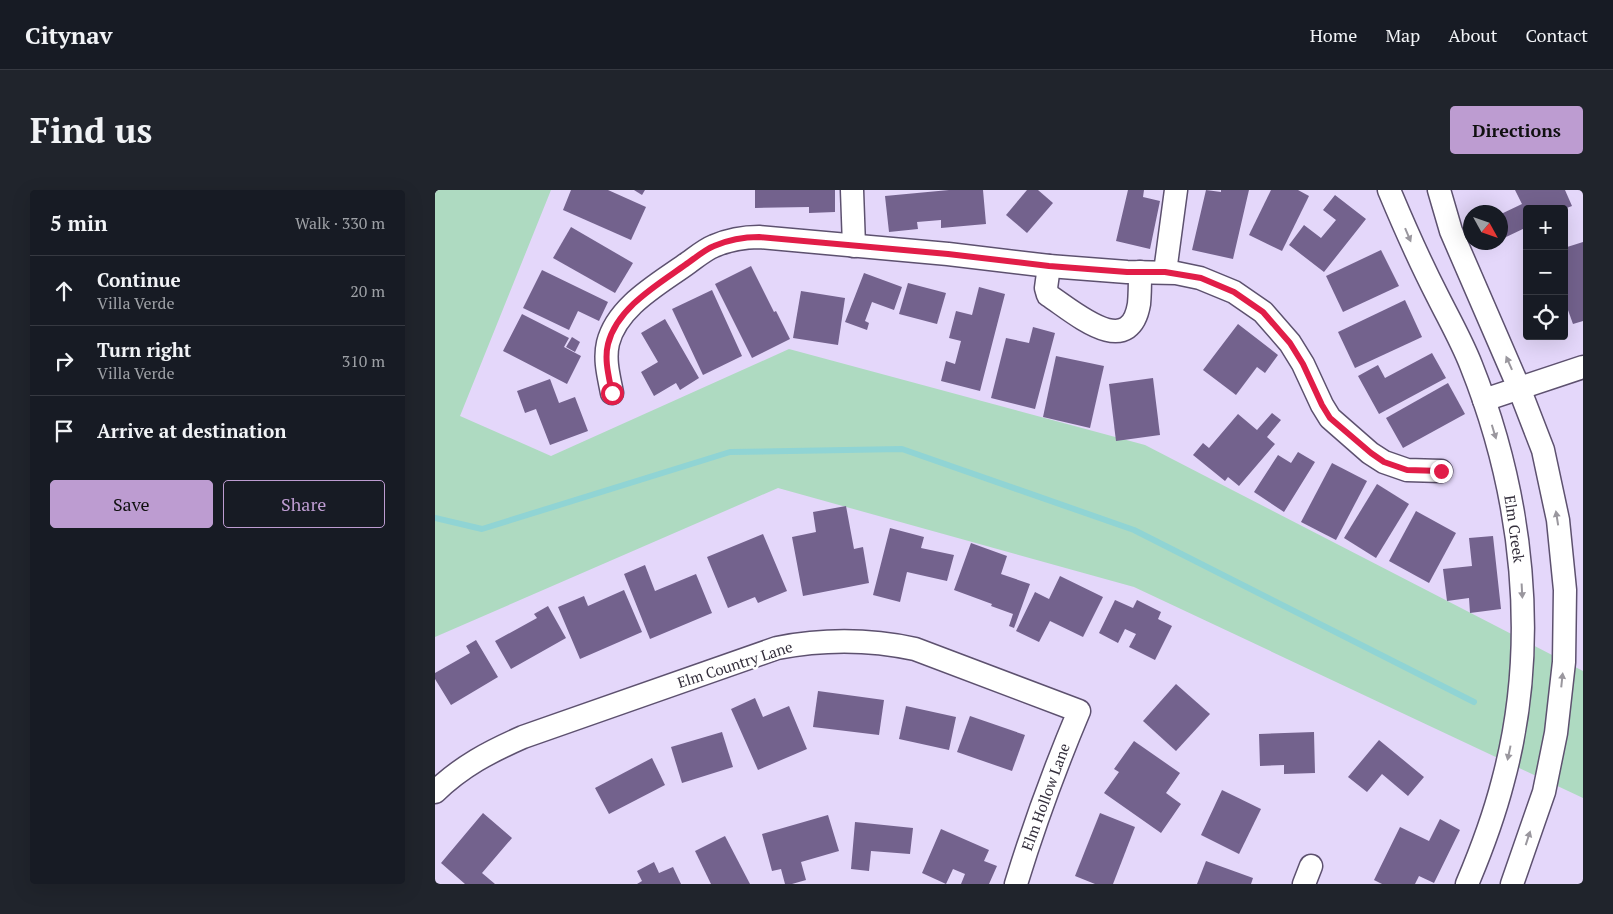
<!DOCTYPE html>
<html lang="en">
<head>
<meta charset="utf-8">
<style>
	body { margin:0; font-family:"PT Serif",serif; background:#20242c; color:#f1f3f6 }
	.controls { position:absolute; right:15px; top:15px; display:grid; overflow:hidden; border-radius:5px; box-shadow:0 5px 20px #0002 }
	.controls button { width:45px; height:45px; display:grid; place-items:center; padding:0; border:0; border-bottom:1px solid #363941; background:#171b24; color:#f1f3f6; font:25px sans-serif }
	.compass { position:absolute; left:1028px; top:15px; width:45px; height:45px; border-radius:50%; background:#171b24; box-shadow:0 5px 20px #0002; rotate:130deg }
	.stop { position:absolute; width:15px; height:15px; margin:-11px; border:4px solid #e11d48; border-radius:50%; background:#fff }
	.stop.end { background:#e11d48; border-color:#fff; box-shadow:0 1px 5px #0008 }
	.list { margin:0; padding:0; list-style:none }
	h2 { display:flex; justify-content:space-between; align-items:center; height:65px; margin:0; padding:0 20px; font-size:21px }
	h2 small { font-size:16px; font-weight:400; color:#9ea1a6 }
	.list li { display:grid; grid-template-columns:32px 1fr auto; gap:15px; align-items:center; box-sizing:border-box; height:70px; padding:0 20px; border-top:1px solid #363941 }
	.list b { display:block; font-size:19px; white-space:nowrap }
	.list p { margin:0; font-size:16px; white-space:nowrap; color:#9ea1a6 }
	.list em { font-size:16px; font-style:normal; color:#9ea1a6 }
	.actions { display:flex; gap:10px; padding:15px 20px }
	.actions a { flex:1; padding:11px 0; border:1px solid #bd9cd1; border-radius:5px; text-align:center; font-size:18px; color:#bd9cd1 }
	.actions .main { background:#bd9cd1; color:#111 }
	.icon { flex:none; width:28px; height:28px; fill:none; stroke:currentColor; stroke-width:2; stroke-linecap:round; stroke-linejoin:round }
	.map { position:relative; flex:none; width:1148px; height:694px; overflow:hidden; border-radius:5px }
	header { display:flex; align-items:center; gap:30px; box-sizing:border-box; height:70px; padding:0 25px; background:#171b24; border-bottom:1px solid #363941 }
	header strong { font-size:24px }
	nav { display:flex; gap:28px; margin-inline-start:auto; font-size:18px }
	.intro { display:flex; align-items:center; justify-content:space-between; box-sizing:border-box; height:120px; padding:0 30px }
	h1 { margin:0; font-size:35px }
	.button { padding:12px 22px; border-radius:5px; background:#bd9cd1; color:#111; font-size:18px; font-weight:700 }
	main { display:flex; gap:30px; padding:0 30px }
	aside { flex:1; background:#171b24; border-radius:5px; box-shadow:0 5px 20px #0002 }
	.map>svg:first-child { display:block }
</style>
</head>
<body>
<header>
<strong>Citynav</strong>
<nav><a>Home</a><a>Map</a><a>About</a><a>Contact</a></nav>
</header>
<div class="intro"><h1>Find us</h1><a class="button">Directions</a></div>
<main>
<aside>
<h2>5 min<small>Walk · 330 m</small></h2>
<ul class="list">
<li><svg class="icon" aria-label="ahead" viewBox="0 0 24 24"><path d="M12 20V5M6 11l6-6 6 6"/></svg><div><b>Continue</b><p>Villa Verde</p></div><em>20 m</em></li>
<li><svg class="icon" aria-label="right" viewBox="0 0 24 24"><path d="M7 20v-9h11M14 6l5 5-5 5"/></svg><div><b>Turn right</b><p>Villa Verde</p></div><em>310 m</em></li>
<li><svg class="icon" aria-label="arrive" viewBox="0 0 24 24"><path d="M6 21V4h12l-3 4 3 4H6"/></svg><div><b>Arrive at destination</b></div></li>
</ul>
<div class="actions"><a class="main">Save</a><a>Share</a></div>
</aside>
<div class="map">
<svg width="1148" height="694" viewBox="0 0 1148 694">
	<rect width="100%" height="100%" fill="#e4d7fa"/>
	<path fill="#aedac1" d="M0 0H116L25 226 116 266 354 159 710 255 1148 481V608L699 397 343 298 0 447Z"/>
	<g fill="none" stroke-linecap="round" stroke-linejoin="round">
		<path stroke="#90d4d4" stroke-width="6" d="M0 328 47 339 295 262 467 259 699 340 1039 512"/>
	</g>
	<g fill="#73628d">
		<path d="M136 0H173L211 17 196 50 128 20Z"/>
		<path d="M199 0H210L207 5Z"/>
		<path d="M320 0H400V22L374 23V17L320 18Z"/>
		<path d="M514 0H548L551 34 506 38V30L482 32 483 39 454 42 450 6Z"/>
		<path d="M592 0H603L618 13 592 43 571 25Z"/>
		<path d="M693 0H709L708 7 725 11 715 59 681 51Z"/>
		<path d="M771 0 786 2V0H814L798 69 757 60Z"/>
		<path d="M836 0H863L874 6 847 61 814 45Z"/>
		<path d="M1080 0H1130L1137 16 1129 19H1092V37L1069 48 1066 41V24L1087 14Z"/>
		<path d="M900 5 931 29 889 82 854 55 869 35 886 48 901 30 888 20Z"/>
		<path d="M136 37 198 73 180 103 118 68Z"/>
		<path d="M1148 52V131L1138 134 1129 109V58Z"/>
		<path d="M946 60 964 96 908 122 891 86Z"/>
		<path d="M316 76 339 122 341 121 355 149 317 168 280 94Z"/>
		<path d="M107 80 173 112 164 131 143 121 134 140 88 118Z"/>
		<path d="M429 83 467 97 459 120 437 112 430 131 434 133 432 140 410 132Z"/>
		<path d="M473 93 511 103 502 134 464 124Z"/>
		<path d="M544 97 570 104 545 201 506 191 511 171 520 174 526 151 514 148 521 121 537 125Z"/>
		<path d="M277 100 307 166 268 185 237 119Z"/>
		<path d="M366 101 410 108 403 155 358 148Z"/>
		<path d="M970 110 987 147 920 178 903 142Z"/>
		<path d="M87 124 134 148 129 157 146 166 132 194 68 161Z"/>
		<path d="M230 129 264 188 245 200 241 193 219 206 206 182 223 172 206 143Z"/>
		<path d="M803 134 843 165 830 183 822 177 801 205 768 180Z"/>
		<path d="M598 137 620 143 600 219 556 208 571 148 594 153Z"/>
		<path d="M137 147 145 152 140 162 131 157Z"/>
		<path d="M997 163 1011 188 944 224 923 186 943 175 950 188Z"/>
		<path d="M621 166 669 176 655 238 608 227Z"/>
		<path d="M718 188 725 245 681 251 674 194Z"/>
		<path d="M115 189 124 213 140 207 153 241 115 255 101 219 90 223 82 201Z"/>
		<path d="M1013 193 1030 224 968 258 951 228Z"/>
		<path d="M837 223 846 230 832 247 840 254 804 296 793 287 790 291 758 265 768 253 774 258 803 224 822 240Z"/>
		<path d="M863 262 880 272 849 322 819 302 843 265 856 273Z"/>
		<path d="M897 273 932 291 901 350 866 332Z"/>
		<path d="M942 294 974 314 941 368 909 348Z"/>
		<path d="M411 316 419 359 428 357 434 393 368 406 357 347 381 342 378 322Z"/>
		<path d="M981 321 1021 343 994 393 954 371Z"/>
		<path d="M455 338 489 347 486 358 519 365 512 391 472 382 465 412 438 405Z"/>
		<path d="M328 344 352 401 323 413 320 407 293 418 272 367Z"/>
		<path d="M1058 346 1066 419 1035 423 1034 408 1012 411 1008 379 1037 376 1034 348Z"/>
		<path d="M536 353 572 366 566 384 595 394 579 438 574 436 578 424 556 416 557 414 519 400Z"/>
		<path d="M210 375 220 401 261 384 277 423 215 449 189 384Z"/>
		<path d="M625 386 668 407 648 447 615 431 604 452 581 441 600 402 614 409Z"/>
		<path d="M189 400 207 442 145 469 123 417 149 406 153 416Z"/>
		<path d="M680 410 698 418 702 410 726 422 723 429 737 436 720 470 694 457 701 444 690 439 683 453 664 443Z"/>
		<path d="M113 416 131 448 76 479 60 451 102 428 99 424Z"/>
		<path d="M41 450 63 487 16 515 0 489V483L35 463 31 456Z"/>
		<path d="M741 494 775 524 741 561 708 531Z"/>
		<path d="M383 501 449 510 444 545 378 537Z"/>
		<path d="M320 508 328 527 354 516 372 559 323 580 296 519Z"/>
		<path d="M471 516 521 527 514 560 464 549Z"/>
		<path d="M535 526 590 545 577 581 522 562Z"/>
		<path d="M287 542 298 577 247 593 236 557Z"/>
		<path d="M879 542 880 583 849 584V575L825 576 824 544Z"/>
		<path d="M944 550 989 587 973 606 947 584 932 602 913 587Z"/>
		<path d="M699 551 745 583 731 603 746 614 726 643 669 603 684 582 679 579Z"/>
		<path d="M217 568 230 595 174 624 160 598Z"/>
		<path d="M787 600 826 619 804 664 766 645Z"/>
		<path d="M48 623 77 648 47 683 60 694H30L6 673Z"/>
		<path d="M665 623 700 637 678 694H660L640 686Z"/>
		<path d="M393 625 404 661 366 672 371 690 357 694H350L346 679 337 681 327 644Z"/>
		<path d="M1005 629 1025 640 999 693 984 686 980 694H947L939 690 965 637 994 651Z"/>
		<path d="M420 632 478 638 475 664 436 661 434 681 416 679Z"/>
		<path d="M506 639 554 660 549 671 562 676 554 694H526L530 684 518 679 511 694 487 683Z"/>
		<path d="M290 646 315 694H276L260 661Z"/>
		<path d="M771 671 818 688 816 694H762Z"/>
		<path d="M219 672 224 683 238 677 246 694H202L207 691 202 681Z"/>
	</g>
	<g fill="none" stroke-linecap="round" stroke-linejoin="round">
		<g stroke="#5d516f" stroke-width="25">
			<g id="minor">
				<path d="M417 0 419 56"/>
				<path d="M954 0C969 36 985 72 1003 107 1014 129 1027 152 1036 175 1088 305 1105 454 1068 591 1059 626 1046 661 1032 694"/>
				<path d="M1004 0 1016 41 1084 198 1108 260 1123 330 1130 400 1129 472 1121 543 1109 602 1077 694"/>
				<path d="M614 76 611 98 613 105C638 121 694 172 704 114 705 104 705 92 705 82"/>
				<path d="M730 82 741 0"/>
				<path d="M177 203C174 187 169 170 173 153 182 117 222 95 250 75 259 69 269 60 279 56 293 50 308 47 324 47L513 64 614 76 692 82 741 83 765 88 799 102 828 122 855 153 868 174 887 215 895 228 935 263 949 272 972 280 1006 281"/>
				<path d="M1049 210 1148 177"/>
				<path d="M0 602C27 576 54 562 88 547L342 458C388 449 434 449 480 459L644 521C620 578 599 635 581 694"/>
				<path d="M869 694 876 676"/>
			</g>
		</g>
		<use href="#minor" stroke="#fff" stroke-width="22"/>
	</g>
	<defs><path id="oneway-solid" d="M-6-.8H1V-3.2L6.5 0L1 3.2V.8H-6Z" transform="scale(1.25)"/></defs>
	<g fill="#9a979e">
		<use href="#oneway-solid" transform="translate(973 45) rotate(67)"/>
		<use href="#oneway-solid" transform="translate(1074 173) rotate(-114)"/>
		<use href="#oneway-solid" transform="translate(1059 242) rotate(73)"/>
		<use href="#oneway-solid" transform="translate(1122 328) rotate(-99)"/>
		<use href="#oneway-solid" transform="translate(1087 401) rotate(87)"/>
		<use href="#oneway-solid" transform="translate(1127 490) rotate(-84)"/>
		<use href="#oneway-solid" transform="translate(1074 563) rotate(102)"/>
		<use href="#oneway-solid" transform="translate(1093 648) rotate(-72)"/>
	</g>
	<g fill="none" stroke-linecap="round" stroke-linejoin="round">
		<path stroke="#e11d48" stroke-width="6" d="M177 203C174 187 169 170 173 154 182 118 222 95 250 75 259 69 269 60 279 56 293 50 308 47 324 47L513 64 614 76 692 82H730L766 88 799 102 828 122 855 153 868 174 887 215 895 228 936 263 949 272 972 280 1006 281"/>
	</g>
	<g text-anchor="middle" stroke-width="5" stroke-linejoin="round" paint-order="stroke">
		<g font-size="15" fill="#342f3c" stroke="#fff">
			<text transform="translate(1079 339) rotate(82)" y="5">Elm Creek</text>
			<text transform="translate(300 475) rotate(-18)" y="5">Elm Country Lane</text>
			<text transform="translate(611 607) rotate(-70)" y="5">Elm Hollow Lane</text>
		</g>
	</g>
</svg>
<div class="controls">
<button>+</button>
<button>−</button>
<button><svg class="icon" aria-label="locate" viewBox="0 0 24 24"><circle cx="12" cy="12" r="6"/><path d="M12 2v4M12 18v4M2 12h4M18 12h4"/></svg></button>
</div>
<svg class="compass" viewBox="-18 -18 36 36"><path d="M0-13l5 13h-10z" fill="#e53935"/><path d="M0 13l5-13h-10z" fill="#9ea1a6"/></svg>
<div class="stop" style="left:177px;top:203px"></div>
<div class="stop end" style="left:1006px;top:281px"></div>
</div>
</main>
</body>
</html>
